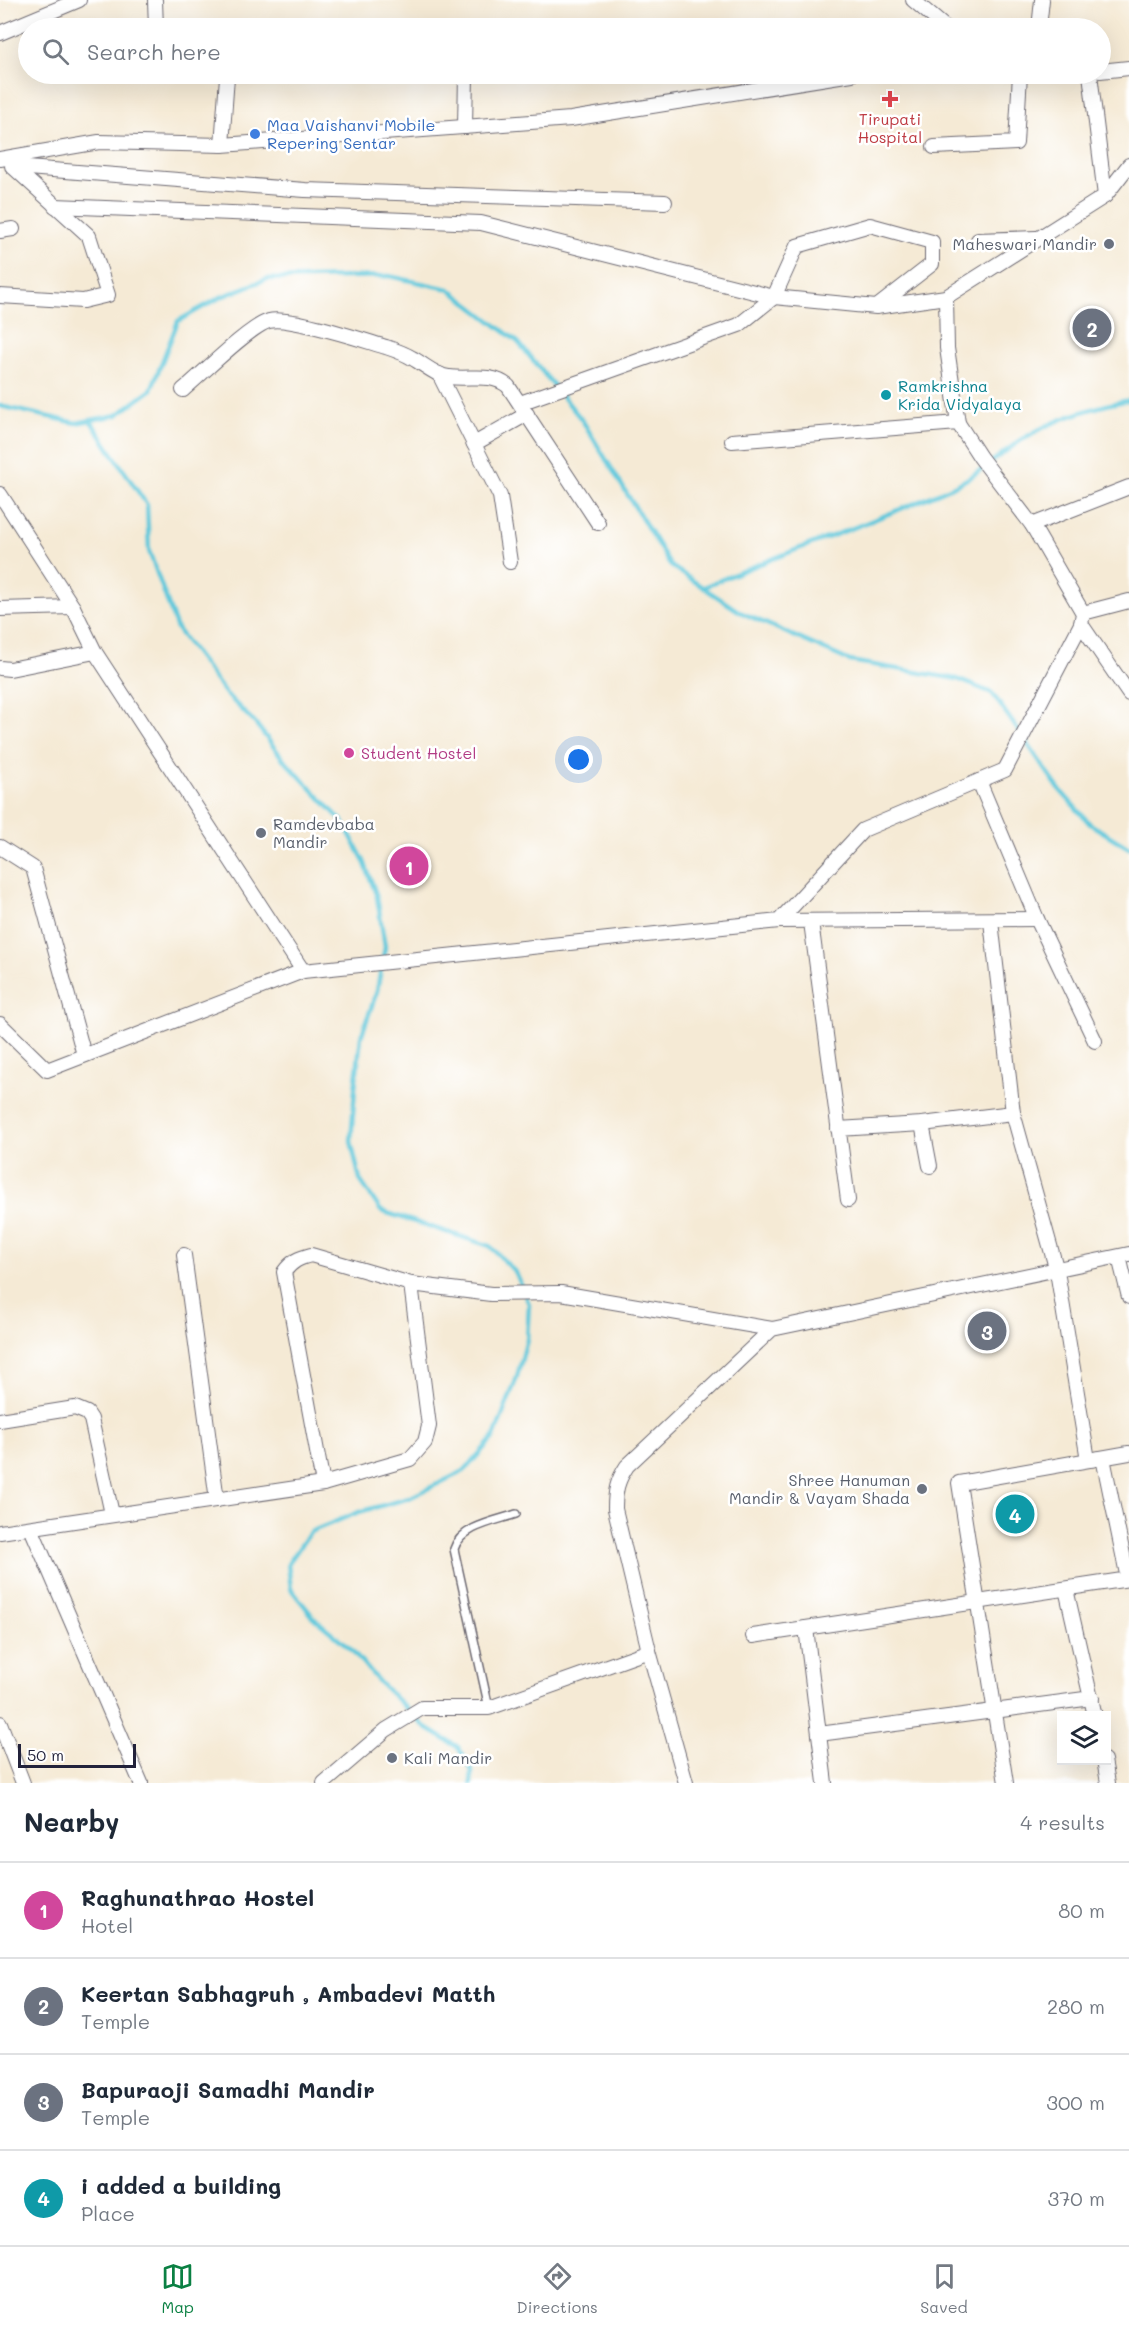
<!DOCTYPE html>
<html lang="en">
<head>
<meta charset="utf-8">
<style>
	body { margin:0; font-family:Mali,sans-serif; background:#f6f6f7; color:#1f2937 }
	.controls { position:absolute; right:18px; bottom:18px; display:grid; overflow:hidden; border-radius:0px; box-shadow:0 6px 24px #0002 }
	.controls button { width:54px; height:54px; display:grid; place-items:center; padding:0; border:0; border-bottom:2px solid #e0e1e3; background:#fff; color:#1f2937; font:30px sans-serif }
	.scale { position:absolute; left:18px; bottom:15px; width:118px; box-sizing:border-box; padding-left:6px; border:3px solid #22223b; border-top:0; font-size:16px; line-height:21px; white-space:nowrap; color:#22223b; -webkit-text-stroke:4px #fff; paint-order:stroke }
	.you { position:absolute; left:579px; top:760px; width:21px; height:21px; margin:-15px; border:4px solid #fff; border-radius:50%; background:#1a73e8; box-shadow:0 0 0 9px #1a73e833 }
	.badge { display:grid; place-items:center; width:39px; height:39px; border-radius:50%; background:#0b8043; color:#fff; font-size:20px; font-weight:700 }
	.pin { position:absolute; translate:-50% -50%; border:3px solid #fff; box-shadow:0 2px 6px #0006 }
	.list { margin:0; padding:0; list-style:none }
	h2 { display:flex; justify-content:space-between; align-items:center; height:78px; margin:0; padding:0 24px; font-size:26px }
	h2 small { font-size:20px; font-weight:400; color:#747a83 }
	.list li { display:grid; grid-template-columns:39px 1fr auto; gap:18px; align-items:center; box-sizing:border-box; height:96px; padding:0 24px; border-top:2px solid #e0e1e3 }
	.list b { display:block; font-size:22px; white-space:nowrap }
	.list p { margin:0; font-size:20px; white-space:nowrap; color:#747a83 }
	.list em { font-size:20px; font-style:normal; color:#747a83 }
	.icon { flex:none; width:33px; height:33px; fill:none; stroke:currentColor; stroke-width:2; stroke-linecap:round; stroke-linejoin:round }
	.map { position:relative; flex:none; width:1129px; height:1783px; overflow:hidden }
	.search { position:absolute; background:#fff; box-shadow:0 6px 24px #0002; left:18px; right:18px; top:18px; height:66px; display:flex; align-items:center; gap:15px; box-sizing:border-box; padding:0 21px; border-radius:33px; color:#747a83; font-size:22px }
	.sheet { height:462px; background:#fff }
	nav { display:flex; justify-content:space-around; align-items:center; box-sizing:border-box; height:84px; border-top:2px solid #e0e1e3; background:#fff; font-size:16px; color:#747a83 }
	nav a { display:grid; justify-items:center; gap:3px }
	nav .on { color:#0b8043 }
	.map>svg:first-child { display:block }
</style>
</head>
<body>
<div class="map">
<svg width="1129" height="1783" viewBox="0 0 1129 1783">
	<rect width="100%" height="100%" fill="#fff"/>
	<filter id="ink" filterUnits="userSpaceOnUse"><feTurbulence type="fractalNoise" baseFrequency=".0167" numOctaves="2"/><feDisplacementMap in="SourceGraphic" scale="12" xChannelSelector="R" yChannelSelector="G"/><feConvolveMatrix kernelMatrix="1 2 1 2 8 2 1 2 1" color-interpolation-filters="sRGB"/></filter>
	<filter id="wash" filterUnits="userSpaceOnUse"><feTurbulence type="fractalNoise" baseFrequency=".008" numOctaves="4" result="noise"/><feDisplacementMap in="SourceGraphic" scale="24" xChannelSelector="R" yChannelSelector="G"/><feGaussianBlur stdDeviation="1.35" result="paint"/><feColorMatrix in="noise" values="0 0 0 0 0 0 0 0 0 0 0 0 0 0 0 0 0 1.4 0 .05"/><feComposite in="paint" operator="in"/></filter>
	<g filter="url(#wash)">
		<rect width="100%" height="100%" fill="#f5ead5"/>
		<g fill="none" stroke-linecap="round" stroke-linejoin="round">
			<g stroke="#5fc8db" stroke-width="4.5">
				<path d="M0 406 76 423 117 415 151 390 178 321 221 297 267 279 389 276 449 289 518 342 582 420 671 566 740 612 850 661 957 679 992 693 1059 789 1090 824 1129 848"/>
				<path d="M90 420 147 505 149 551 177 629 226 694 255 723 284 760 343 822 364 861 377 897 385 947 377 991 361 1037 355 1088 351 1141 360 1180 381 1211 490 1246 516 1273 529 1304 527 1340 516 1380 494 1437 464 1471 409 1498 359 1512 310 1532 288 1564 291 1589 315 1619 350 1648 379 1682 426 1728 458 1747 472 1771 471 1783"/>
				<path d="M704 587C786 551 872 524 954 486 980 474 1002 452 1026 437 1057 418 1094 407 1129 400"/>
			</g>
		</g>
	</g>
	<g filter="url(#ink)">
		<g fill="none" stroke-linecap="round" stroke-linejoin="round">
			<g stroke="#6c6871" stroke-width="10">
				<path id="service" d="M489 1708 454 1549C461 1526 496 1521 516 1514"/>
			</g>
			<g stroke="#6c6871" stroke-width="16">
				<g id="minor">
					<path d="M155 0 156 28"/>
					<path d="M913 0 946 28"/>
					<path d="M1039 28 1042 0"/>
					<path d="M0 33 79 0"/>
					<path d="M1100 71 1129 68"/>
					<path d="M465 127 466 74"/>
					<path d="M222 145 227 77"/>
					<path d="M934 147 1016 143 1020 74"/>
					<path d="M0 159 99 142 222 145 571 119 852 74"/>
					<path d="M15 167 305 190 665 202"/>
					<path d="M1105 196 1129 165"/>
					<path d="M55 206 481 223 774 297 876 307 946 297 1105 196 1090 74"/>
					<path d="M0 231 13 229"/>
					<path d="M978 240 1036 238"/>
					<path d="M0 296 83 301 108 295 89 236 12 166"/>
					<path d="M946 297 947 348 958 423"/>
					<path d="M439 374 500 496 510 562"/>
					<path d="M183 390C201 375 250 326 269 321 290 316 362 340 386 347 395 350 404 353 412 358 424 364 436 376 449 377 471 380 490 372 508 386L598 523"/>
					<path d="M520 403 739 325 774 297 797 246 870 225 932 242V264L878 306"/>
					<path d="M474 444 527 414"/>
					<path d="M0 494 73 607 95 652 303 971"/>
					<path d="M1032 525 1129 487"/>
					<path d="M0 609 73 607"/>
					<path d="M1083 613 1129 601"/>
					<path d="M1081 624 1129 694"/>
					<path d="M0 668 10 669 95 652"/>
					<path d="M979 781 1037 919 1095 1041"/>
					<path d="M0 847 33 868 84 1055"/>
					<path d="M779 921 1037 919"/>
					<path d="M991 921 1013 1113 1057 1271 1088 1460 1103 1458 1128 1579"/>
					<path d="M811 922 848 1200"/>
					<path d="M0 1024 47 1070 303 971 779 921 863 830 1005 770 1081 624 1083 613 1032 525 980 457 958 423 732 441"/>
					<path d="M922 1124 930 1166"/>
					<path d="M838 1129 922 1124 1013 1113"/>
					<path d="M184 1255 217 1500"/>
					<path d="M1119 1257 1129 1297"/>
					<path d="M0 1420 75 1408 87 1413 91 1419 112 1514"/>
					<path d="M323 1484 284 1272C292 1261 299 1258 311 1255L411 1284 491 1294 561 1293 772 1329"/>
					<path d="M31 1528 141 1783"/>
					<path d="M0 1532 323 1484 410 1459 425 1442 429 1426 411 1284"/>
					<path d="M1066 1589 1095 1716"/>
					<path d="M806 1628 825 1783"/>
					<path d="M753 1636 1129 1579"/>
					<path d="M0 1723 23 1783"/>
					<path d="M819 1734 1092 1698"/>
					<path d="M1104 1760 1108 1783"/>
					<path d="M324 1783 386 1730 422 1708H489L649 1651"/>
					<path d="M686 1783 649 1651 615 1509C615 1491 617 1481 627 1466L772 1329 1129 1254"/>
					<path d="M1006 1783 959 1483 1129 1453"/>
				</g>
			</g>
			<use href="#service" stroke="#fff" stroke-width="7"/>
			<use href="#minor" stroke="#fff" stroke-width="14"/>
		</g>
	</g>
	<path fill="#e0444e" stroke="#fff" stroke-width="2" d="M887 90h6v6h6v6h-6v6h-6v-6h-6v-6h6z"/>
	<circle fill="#3f7fe0" stroke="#fff" stroke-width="2" cx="255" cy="134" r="6"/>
	<g fill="#6b7280" stroke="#fff" stroke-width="2">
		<circle cx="1109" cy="244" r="6"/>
		<circle cx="261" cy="833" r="6"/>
		<circle cx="922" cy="1489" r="6"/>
		<circle cx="392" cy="1758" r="6"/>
	</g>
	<circle fill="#0f9aa8" stroke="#fff" stroke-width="2" cx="886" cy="395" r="6"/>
	<circle fill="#d1479c" stroke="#fff" stroke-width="2" cx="349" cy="753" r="6"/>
	<g text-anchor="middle" stroke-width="5" stroke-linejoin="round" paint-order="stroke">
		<g font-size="16" fill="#be3a42" stroke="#fff">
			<text x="890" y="125">Tirupati<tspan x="890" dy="18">Hospital</tspan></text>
		</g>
		<g font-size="16" fill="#366cbe" stroke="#fff" text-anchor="start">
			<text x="267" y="131">Maa Vaishanvi Mobile<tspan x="267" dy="18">Repering Sentar</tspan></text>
		</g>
		<g font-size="16" fill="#5b616d" stroke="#fff" text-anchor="end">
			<text x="1097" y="250">Maheswari Mandir</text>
			<text x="273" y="830" text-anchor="start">Ramdevbaba<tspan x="273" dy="18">Mandir</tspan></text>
			<text x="910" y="1486">Shree Hanuman<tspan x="910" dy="18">Mandir &amp; Vayam Shada</tspan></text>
			<text x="404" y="1764" text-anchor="start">Kali Mandir</text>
		</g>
		<g font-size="16" fill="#0d838f" stroke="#fff" text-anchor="start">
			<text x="898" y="392">Ramkrishna<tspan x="898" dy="18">Krida Vidyalaya</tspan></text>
		</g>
		<g font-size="16" fill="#b23c85" stroke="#fff" text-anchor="start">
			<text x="361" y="759">Student Hostel</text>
		</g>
	</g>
</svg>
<div class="controls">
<button><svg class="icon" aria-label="layers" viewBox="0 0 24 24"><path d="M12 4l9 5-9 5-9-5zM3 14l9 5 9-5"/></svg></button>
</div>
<div class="scale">50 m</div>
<div class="you"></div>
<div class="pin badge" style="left:409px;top:866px;background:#d1479c">1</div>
<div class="pin badge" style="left:1092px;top:328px;background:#6b7280">2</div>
<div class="pin badge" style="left:987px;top:1331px;background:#6b7280">3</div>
<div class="pin badge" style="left:1015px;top:1514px;background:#0f9aa8">4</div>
<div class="search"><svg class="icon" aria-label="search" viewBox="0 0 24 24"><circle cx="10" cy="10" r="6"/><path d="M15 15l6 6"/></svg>Search here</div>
</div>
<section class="sheet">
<h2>Nearby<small>4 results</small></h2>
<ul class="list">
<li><span class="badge" style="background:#d1479c">1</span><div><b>Raghunathrao Hostel</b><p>Hotel</p></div><em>80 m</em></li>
<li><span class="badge" style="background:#6b7280">2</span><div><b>Keertan Sabhagruh , Ambadevi Matth</b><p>Temple</p></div><em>280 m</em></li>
<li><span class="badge" style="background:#6b7280">3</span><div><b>Bapuraoji Samadhi Mandir</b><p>Temple</p></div><em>300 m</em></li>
<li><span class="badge" style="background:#0f9aa8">4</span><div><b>i added a building</b><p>Place</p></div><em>370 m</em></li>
</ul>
</section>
<nav>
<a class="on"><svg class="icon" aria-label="map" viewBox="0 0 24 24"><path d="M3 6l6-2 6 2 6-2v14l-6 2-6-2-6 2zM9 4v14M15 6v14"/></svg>Map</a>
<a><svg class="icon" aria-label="directions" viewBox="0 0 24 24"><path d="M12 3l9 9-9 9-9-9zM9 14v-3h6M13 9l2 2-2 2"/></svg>Directions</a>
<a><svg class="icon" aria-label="saved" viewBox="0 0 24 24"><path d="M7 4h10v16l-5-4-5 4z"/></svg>Saved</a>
</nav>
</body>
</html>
